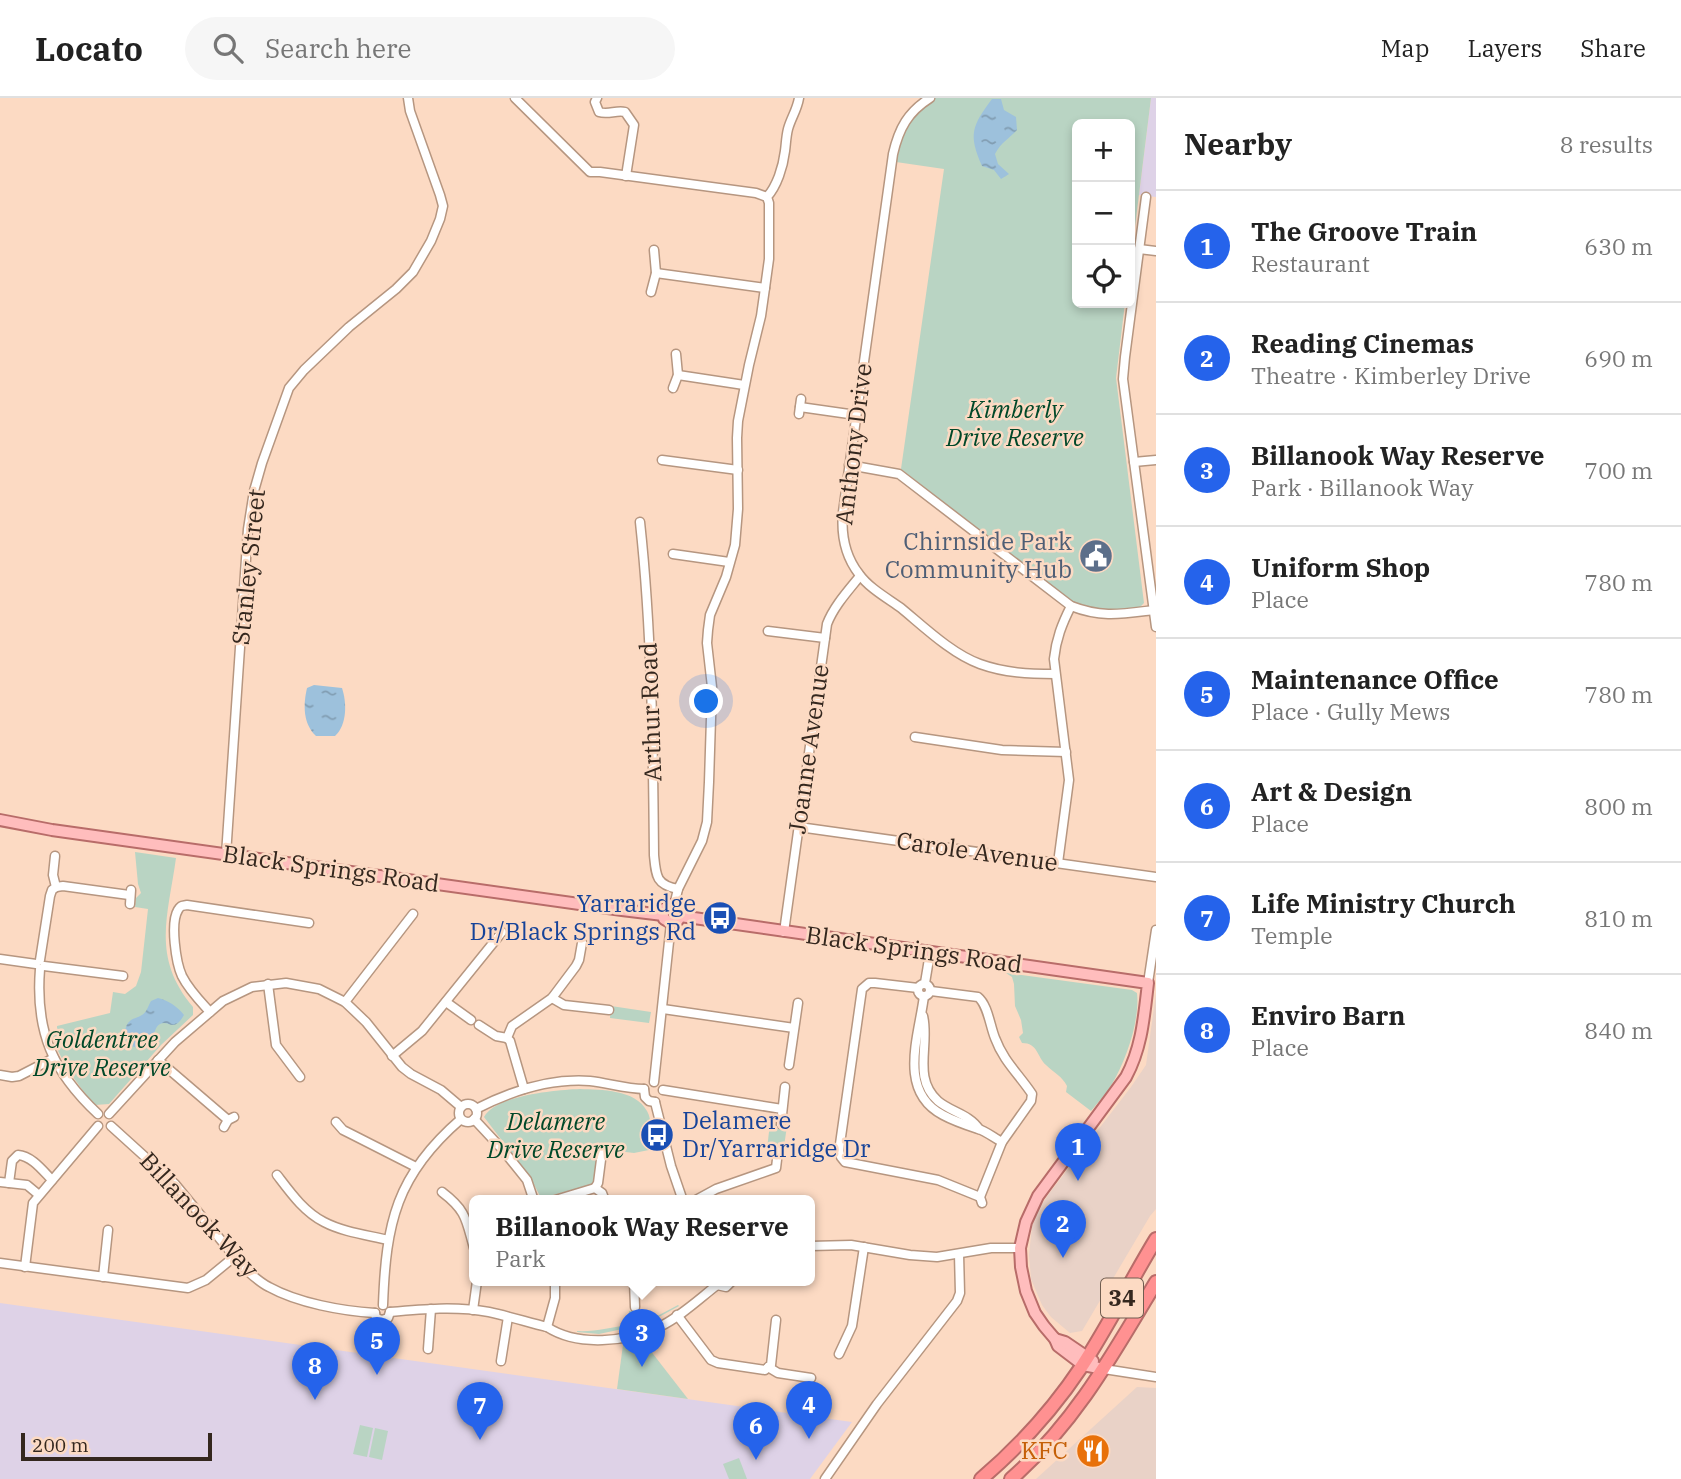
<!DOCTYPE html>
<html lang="en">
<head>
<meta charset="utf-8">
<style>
	body { margin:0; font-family:"IBM Plex Serif",serif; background:#f6f6f6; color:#222 }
	.controls { position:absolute; right:21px; top:21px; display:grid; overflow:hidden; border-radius:10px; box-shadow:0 4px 10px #0003 }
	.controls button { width:63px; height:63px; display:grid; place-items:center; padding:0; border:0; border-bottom:2px solid #e0e0e0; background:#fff; color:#222; font:35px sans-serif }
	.scale { position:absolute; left:21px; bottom:18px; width:191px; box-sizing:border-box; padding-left:7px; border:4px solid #34271e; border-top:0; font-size:19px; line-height:24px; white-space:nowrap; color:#34271e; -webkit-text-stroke:5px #fcdac3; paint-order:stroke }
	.you { position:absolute; left:707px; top:604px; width:24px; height:24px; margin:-18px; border:5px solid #fff; border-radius:50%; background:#1a73e8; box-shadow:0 0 0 10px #1a73e833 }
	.badge { display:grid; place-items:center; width:46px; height:46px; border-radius:50%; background:#2563eb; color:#fff; font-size:23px; font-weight:700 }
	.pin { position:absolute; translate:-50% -58px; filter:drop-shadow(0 2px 4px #0008) }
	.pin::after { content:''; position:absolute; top:37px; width:24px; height:21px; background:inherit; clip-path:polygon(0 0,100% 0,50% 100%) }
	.popup { position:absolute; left:469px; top:1097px; width:346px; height:91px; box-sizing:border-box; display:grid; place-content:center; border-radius:10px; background:#fff; filter:drop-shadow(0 2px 5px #0005); font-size:23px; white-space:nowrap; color:#767676 }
	.popup b { font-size:26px; color:#222 }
	.popup::after { content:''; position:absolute; left:50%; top:100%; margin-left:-14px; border:14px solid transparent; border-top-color:#fff }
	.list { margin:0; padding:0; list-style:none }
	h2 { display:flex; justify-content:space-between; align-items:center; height:91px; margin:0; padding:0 28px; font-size:30px }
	h2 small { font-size:23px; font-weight:400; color:#767676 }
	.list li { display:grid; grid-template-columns:46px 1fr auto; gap:21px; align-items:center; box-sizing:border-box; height:112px; padding:0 28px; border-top:2px solid #e0e0e0 }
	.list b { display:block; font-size:26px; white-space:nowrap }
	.list p { margin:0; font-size:23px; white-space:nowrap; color:#767676 }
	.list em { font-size:23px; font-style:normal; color:#767676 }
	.icon { flex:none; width:38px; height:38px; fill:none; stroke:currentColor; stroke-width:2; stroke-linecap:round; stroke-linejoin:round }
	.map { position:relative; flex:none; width:1156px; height:1381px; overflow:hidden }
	header { display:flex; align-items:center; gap:42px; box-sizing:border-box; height:98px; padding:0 35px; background:#fff; border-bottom:2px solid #e0e0e0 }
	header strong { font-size:33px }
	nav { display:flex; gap:38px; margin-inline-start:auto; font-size:24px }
	.search { width:490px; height:63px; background:#f6f6f6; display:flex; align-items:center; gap:18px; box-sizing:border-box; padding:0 24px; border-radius:38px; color:#767676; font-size:26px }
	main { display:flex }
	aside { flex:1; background:#fff }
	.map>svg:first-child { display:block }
</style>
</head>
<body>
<header>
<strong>Locato</strong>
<div class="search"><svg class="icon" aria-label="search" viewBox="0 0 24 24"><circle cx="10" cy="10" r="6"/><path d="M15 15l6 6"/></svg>Search here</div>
<nav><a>Map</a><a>Layers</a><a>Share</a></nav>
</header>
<main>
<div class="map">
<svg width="1156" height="1381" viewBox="0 0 1156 1381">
	<defs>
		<pattern id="water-ripples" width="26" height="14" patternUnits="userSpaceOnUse" patternTransform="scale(1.75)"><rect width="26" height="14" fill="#9dc1dc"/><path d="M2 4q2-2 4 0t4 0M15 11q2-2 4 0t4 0" fill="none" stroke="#819db2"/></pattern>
	</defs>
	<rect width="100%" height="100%" fill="#fcdac3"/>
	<g fill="#e9d2c7">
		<path d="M1156 895V1111L1150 1118 1082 1233 1070 1235 1051 1219 1042 1207 1031 1181 1029 1157 1032 1128 1039 1111 1048 1097 1131 989 1146 967Z"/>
		<path d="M1137 1289 1156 1290V1381H1036Z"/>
	</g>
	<g fill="#ded2e7">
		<path d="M1151 0H1156V99L1139 97Z"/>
		<path d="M0 1205 852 1324 810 1381H0Z"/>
	</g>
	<g fill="#b9d4c3">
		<path d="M935 0H1151L1130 169V26H1077V205H1125L1116 280 1144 505 1139 510 1110 513 1072 505 901 371 944 71 896 64C902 30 907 21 935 0Z"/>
		<path d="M135 754 176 760C168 818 151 859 193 909V917L161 947 109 1006 95 1007C75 985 60 961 50 934L57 932V928L110 915 113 894 125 896 136 888 141 874 148 811 135 809 136 800 141 795 138 786Z"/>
		<path d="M1006 875 1132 892 1137 895C1140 923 1126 962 1112 986 1106 996 1098 1004 1091 1013L1066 994 1067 988C1062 978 1054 975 1046 967 1037 959 1038 945 1022 945L1019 939 1023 935 1021 922 1015 908 1014 886 1012 879Z"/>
		<path d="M611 908 651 914 649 925 610 920Z"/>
		<path d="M580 991C601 992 635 991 647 1013 652 1021 652 1041 654 1051L634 1055 600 1051 595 1086 541 1100 530 1079 484 1019C496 997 556 992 580 991Z"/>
		<path d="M770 1025 787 1028 783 1055 766 1060Z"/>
		<path d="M678 1207 679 1208 646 1226 599 1236 577 1234V1233C595 1234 612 1229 629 1227V1213H641L646 1224Z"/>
		<path d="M643 1243 688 1301 617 1291 623 1247Z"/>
		<path d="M360 1327 373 1330 367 1359 353 1356Z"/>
		<path d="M375 1330 388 1333 382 1362 369 1359Z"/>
		<path d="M739 1360 747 1381H729L723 1366Z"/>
	</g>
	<g fill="url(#water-ripples)">
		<path d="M992 1H1001L1004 12 1016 19 1017 32C1009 41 1001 44 995 56L998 66 1009 76 1001 81 994 72 982 68C968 36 972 28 992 1Z"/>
		<path d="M314 587 342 590C347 605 347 627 335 638H316C303 626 303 607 307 590Z"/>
		<path d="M158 900C168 902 178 909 184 917 173 936 169 921 160 926 154 929 153 942 150 948L141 951 131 948C125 940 122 929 131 922 136 919 142 919 146 913 148 910 149 906 151 903Z"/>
	</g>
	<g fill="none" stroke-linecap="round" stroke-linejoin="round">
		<g stroke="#b69680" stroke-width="11">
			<g id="minor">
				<path d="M515 0 590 74H600L756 95 767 99"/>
				<path d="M597 0 595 4 599 14C608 17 616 12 625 14L634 27 626 78"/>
				<path d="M930 0C908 14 899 30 893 56L843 414C841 436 845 458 859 476 869 490 887 500 901 510 924 529 952 556 980 566 1005 575 1029 576 1055 576"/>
				<path d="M1146 99 1125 259 1123 281 1156 529"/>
				<path d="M1139 151 1156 153"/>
				<path d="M656 175 765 190"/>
				<path d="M651 194 656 175 654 152"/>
				<path d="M678 277 744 287"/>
				<path d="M673 290 678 277 676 256"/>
				<path d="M800 309 856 317"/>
				<path d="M799 316 801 301"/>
				<path d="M662 362 738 372"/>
				<path d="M1134 364 1156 362"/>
				<path d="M849 367 899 376 1071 508C1102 520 1121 516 1154 512"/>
				<path d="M640 424C652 535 653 646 654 757 656 778 656 787 678 791"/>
				<path d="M673 456 729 464"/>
				<path d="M768 533 825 540"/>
				<path d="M915 639 1002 652 1066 654"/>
				<path d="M799 729 1156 779"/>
				<path d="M226 757 248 431 254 393 262 365 289 290 304 272 349 229 396 191 413 174 431 143 440 121 443 108 440 97 410 13 408 0"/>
				<path d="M1058 765 1069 682 1054 561C1056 541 1062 526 1071 508"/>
				<path d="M56 789 63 788 129 797"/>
				<path d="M130 806 131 792"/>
				<path d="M674 808 678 791 702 743 707 724 709 684 712 589 707 545 708 532 710 517 726 479 735 447 738 411 737 340 738 323 749 267 761 218 765 190 769 161V105L767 99C777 88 783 69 785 53 786 46 786 39 788 31 791 20 797 12 799 0"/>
				<path d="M784 834 827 526C834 508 848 493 860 478"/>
				<path d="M0 861 36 866"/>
				<path d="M40 862 50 798 52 792 56 789 53 777 55 758"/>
				<path d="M44 868 123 878"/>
				<path d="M40 871C35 934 53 974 98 1016"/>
				<path d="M925 885 930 855"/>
				<path d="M1148 885 1156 832"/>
				<circle cx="924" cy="892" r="6"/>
				<path d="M268 886 276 947 300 979"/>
				<path d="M918 890 875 885H869L862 891 839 1053 841 1059 845 1064 938 1082 980 1099"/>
				<path d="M931 893 978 899C988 907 990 928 995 940 1004 964 1018 975 1032 996L1031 1003 1002 1044 980 1099 982 1105"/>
				<path d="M924 898C919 938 897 993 943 1017 954 1023 966 1027 978 1031 986 1033 994 1040 1002 1044"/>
				<path d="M552 900 564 907 609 912"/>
				<path d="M345 904 413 816"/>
				<path d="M446 904 471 922"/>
				<path d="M663 911 794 930"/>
				<path d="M210 914C200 903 189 892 182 878 176 865 170 825 178 812 181 807 182 808 187 807L309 825"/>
				<path d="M923 918C930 947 912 980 938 1003 951 1014 969 1016 979 1031"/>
				<path d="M479 927 496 938 507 940"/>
				<path d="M392 958 422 933 502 834"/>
				<path d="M158 962 228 1022"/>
				<path d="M789 967 798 905"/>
				<path d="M0 977 12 979 19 978 54 960"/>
				<path d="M654 984 671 825"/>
				<path d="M524 991 510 943 507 940 512 928 552 900 576 868 579 862 582 845"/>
				<path d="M644 991 645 999 649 1003 655 1004"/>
				<path d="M663 992 782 1011"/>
				<path d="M655 1004 671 1068 683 1103"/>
				<circle cx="468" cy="1015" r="9"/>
				<path d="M476 1011C511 993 549 980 590 983 608 985 626 991 644 991"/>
				<path d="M109 1016 175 944 223 903 252 889 286 885 319 891 345 904 366 924 402 969 411 976 441 992 461 1009"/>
				<path d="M474 1021 502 1051 527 1082 534 1103"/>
				<path d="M336 1024 343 1032 351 1036 416 1069"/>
				<path d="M781 1026 785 989"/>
				<path d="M111 1028 175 1086 243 1169C251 1176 259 1184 269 1189 298 1205 342 1213 375 1215"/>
				<path d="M224 1029 228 1022 234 1019"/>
				<path d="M277 1077C290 1094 304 1114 324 1124 343 1134 367 1137 388 1142"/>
				<path d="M0 1084 27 1087 39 1097"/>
				<path d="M9 1085 12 1063 18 1057C32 1058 43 1073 52 1082"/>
				<path d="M595 1090 598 1085 602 1054"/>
				<path d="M442 1094C467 1113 466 1122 474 1150"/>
				<path d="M552 1103 595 1090 602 1095 605 1103"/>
				<path d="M694 1103 716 1091 776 1070 778 1053"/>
				<path d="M810 1148 851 1147 910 1157 937 1159 991 1150H1020"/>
				<path d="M0 1165 188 1190 206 1182 234 1159"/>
				<path d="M25 1169 33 1105 98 1028"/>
				<path d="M103 1179 108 1132"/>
				<path d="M634 1183 635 1209"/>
				<path d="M717 1187 726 1189 732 1183"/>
				<path d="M383 1207C386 1125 396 1077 461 1021"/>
				<path d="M473 1212 477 1183"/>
				<path d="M390 1214C423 1211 456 1208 489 1214 508 1218 527 1224 547 1229 578 1249 626 1244 659 1229 680 1219 699 1201 717 1187"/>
				<path d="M375 1215 376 1220 382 1222 388 1220 390 1214"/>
				<path d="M677 1217 711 1262 718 1265 765 1272 771 1267 776 1222"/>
				<path d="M547 1229 555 1200V1183"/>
				<path d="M428 1251 431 1211"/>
				<path d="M839 1256 852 1228 864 1149"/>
				<path d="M501 1263 508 1219"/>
				<path d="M768 1269 778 1275 811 1280"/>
				<path d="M1104 1271 1156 1279"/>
				<path d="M825 1381 877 1306 957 1203 960 1195 959 1156"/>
			</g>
		</g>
		<g stroke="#b86c69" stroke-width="14">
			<g id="major">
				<path d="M0 722 52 732 622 812 663 817"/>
				<path d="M663 817 664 811 671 807 678 810 680 818"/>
				<path d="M663 817 664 821 671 825 678 822 680 818"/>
				<path d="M680 818 1148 885C1144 919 1142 949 1126 979L1038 1098 1026 1124 1020 1150 1021 1169 1026 1193 1035 1215 1044 1228 1055 1241 1058 1248 1083 1267 1104 1271"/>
				<path d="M1055 1241 1065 1244 1093 1263"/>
			</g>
		</g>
		<g stroke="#b86c69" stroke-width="16">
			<g id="highway">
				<path d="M981 1381C1020 1348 1054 1310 1082 1268 1109 1227 1131 1182 1156 1141"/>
				<path d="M1011 1381C1075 1325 1113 1256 1156 1184"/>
			</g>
		</g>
		<use href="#minor" stroke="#fff" stroke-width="8"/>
		<use href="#major" stroke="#ffbdbd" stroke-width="10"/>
		<use href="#highway" stroke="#ff9191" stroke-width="12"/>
	</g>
	<defs>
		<g id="civic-disc" transform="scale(1.75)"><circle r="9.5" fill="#5c6f8a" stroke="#fcdac3"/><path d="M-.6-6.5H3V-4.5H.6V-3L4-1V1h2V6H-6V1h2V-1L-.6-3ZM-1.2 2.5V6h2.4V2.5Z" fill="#fff"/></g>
		<g id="bus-disc" transform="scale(1.75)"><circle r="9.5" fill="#1a4fb4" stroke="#fcdac3"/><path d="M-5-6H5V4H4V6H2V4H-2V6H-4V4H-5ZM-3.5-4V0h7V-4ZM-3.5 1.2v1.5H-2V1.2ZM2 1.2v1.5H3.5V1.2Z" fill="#fff"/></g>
		<g id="restaurant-disc" transform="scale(1.75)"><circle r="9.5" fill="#e8710a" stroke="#fcdac3"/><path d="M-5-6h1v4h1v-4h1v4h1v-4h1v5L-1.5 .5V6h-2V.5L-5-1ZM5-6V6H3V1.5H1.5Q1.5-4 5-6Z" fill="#fff"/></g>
	</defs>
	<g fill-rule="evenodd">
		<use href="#civic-disc" x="1096" y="458"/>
		<use href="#bus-disc" x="720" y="820"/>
		<use href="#bus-disc" x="657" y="1037"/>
		<use href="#restaurant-disc" x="1093" y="1353"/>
	</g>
	<g text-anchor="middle" stroke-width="5" stroke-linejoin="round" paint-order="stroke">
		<rect fill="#fcdac3" stroke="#705d50" stroke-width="2" x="1101" y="1180.5" width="42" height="39" rx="5"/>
		<g font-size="23" font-weight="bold" fill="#34271e">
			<text x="1122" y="1208">34</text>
		</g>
		<g font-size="24" font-style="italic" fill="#004829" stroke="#fcdac3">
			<text x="1015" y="320">Kimberly<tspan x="1015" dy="28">Drive Reserve</tspan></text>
			<text x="102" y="950">Goldentree<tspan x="102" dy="28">Drive Reserve</tspan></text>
			<text x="556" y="1032">Delamere<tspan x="556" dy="28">Drive Reserve</tspan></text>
		</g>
		<g font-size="24" fill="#34271e" stroke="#fcdac3">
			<text transform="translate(854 346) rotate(-83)" y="8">Anthony Drive</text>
			<text transform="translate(249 469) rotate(-84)" y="8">Stanley Street</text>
			<text transform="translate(651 614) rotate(-92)" y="8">Arthur Road</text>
			<text transform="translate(809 651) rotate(-82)" y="8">Joanne Avenue</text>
			<text transform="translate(977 754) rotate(8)" y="8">Carole Avenue</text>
			<text transform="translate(331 771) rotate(8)" y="8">Black Springs Road</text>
			<text transform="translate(914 852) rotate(8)" y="8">Black Springs Road</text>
			<text transform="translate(199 1117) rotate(47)" y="8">Billanook Way</text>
		</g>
		<g font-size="24" fill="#4e5e75" stroke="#fcdac3" text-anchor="end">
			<text x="1072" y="452">Chirnside Park<tspan x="1072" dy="28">Community Hub</tspan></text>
		</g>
		<g font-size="24" fill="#164399" stroke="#fcdac3" text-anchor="end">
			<text x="696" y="814">Yarraridge<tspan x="696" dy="28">Dr/Black Springs Rd</tspan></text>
			<text x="682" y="1031" text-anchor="start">Delamere<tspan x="682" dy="28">Dr/Yarraridge Dr</tspan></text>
		</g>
		<g font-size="24" fill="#c56008" stroke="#fcdac3" text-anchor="end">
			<text x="1068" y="1361">KFC</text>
		</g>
	</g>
</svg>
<div class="controls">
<button>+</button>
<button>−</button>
<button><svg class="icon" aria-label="locate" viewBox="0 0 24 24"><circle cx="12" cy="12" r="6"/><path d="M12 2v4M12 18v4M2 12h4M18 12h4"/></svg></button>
</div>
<div class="scale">200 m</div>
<div class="you"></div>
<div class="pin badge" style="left:1078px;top:1083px">1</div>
<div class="pin badge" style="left:1063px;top:1160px">2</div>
<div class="pin badge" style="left:642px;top:1269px">3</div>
<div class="popup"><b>Billanook Way Reserve</b>Park</div>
<div class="pin badge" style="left:809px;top:1341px">4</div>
<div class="pin badge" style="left:377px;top:1277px">5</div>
<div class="pin badge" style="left:756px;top:1362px">6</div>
<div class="pin badge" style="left:480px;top:1342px">7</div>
<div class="pin badge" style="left:315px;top:1302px">8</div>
</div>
<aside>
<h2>Nearby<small>8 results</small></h2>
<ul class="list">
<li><span class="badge">1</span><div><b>The Groove Train</b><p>Restaurant</p></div><em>630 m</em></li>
<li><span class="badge">2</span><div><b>Reading Cinemas</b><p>Theatre · Kimberley Drive</p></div><em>690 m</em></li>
<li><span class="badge">3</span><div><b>Billanook Way Reserve</b><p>Park · Billanook Way</p></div><em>700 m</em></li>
<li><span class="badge">4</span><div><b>Uniform Shop</b><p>Place</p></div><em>780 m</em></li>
<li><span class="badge">5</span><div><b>Maintenance Office</b><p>Place · Gully Mews</p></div><em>780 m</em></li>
<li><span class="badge">6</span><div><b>Art &amp; Design</b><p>Place</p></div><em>800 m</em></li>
<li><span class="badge">7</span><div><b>Life Ministry Church</b><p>Temple</p></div><em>810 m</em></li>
<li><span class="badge">8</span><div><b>Enviro Barn</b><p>Place</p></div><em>840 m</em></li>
</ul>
</aside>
</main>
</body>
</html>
